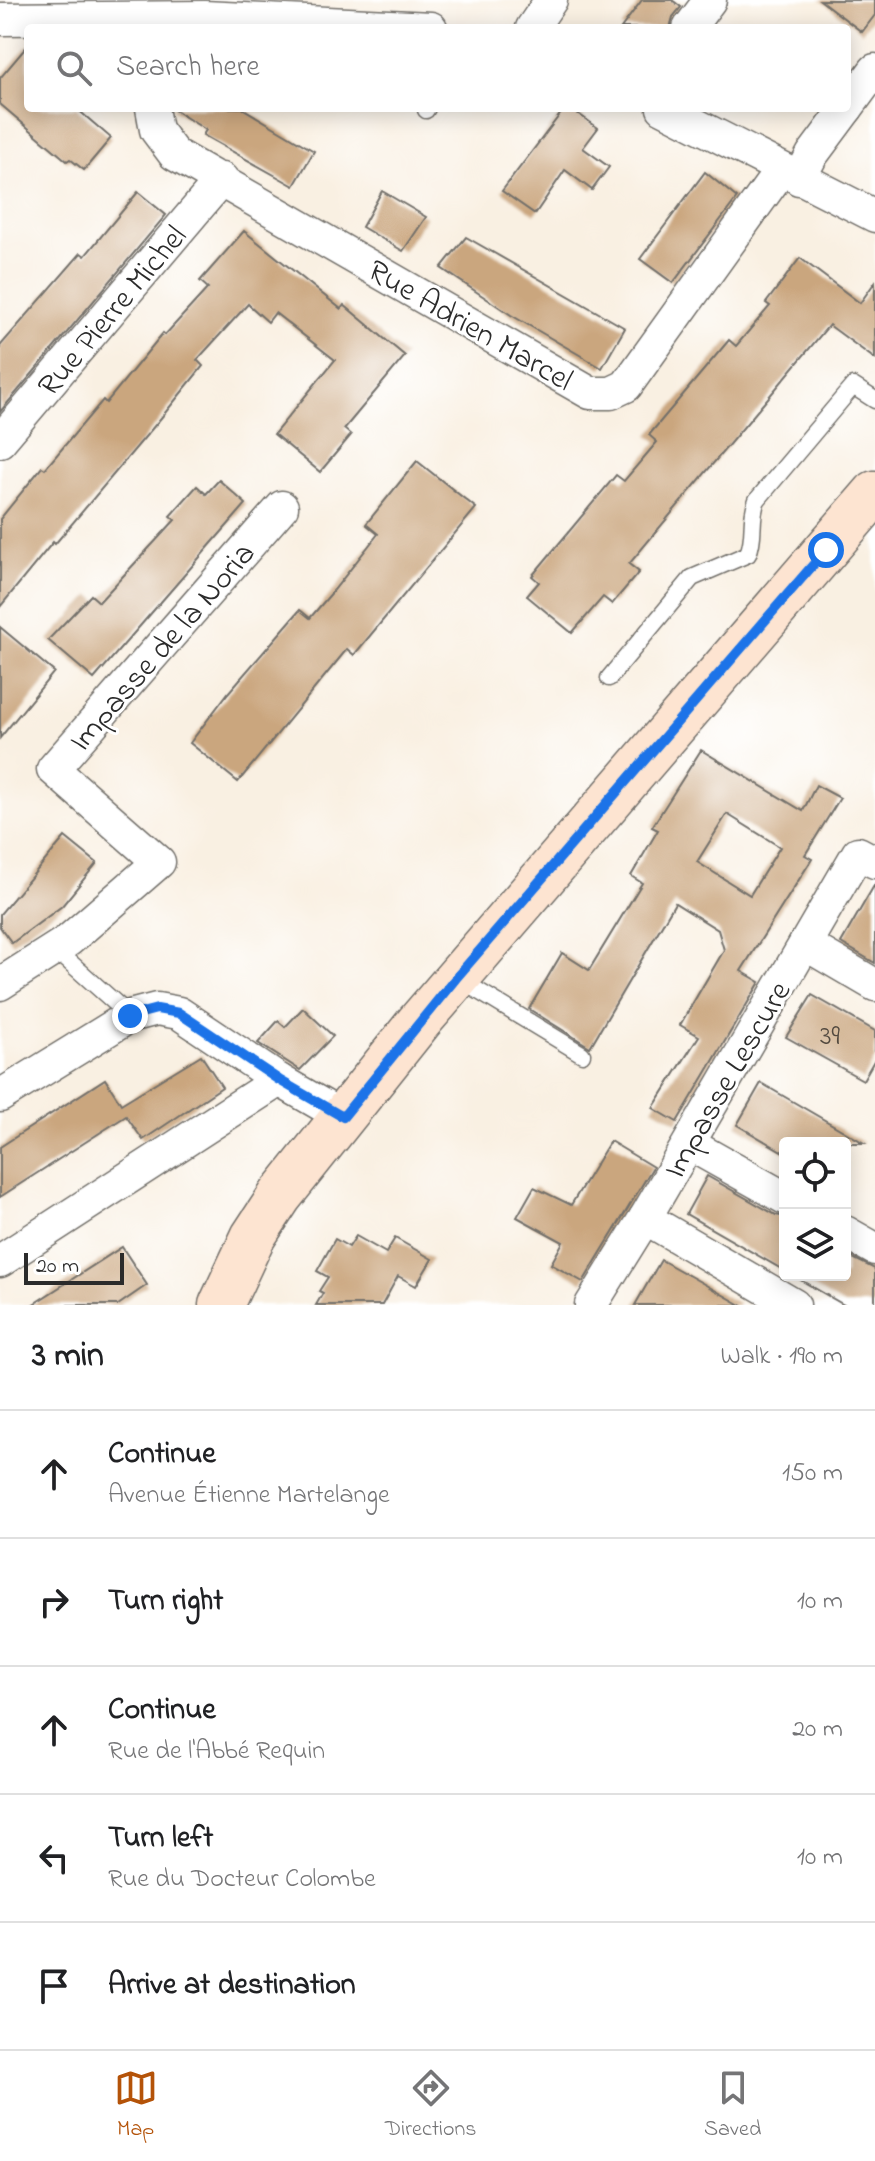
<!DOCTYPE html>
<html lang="en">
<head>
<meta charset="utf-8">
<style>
	body { margin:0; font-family:"Indie Flower",sans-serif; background:#f6f6f6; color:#202124 }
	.controls { position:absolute; right:24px; bottom:24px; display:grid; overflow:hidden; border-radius:8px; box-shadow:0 4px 20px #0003 }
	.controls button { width:72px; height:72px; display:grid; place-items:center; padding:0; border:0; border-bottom:2px solid #e0e0e0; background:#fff; color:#202124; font:40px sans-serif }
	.scale { position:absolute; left:24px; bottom:20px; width:100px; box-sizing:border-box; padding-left:8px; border:4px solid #2b2b2b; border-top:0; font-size:22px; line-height:28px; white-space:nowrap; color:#2b2b2b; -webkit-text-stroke:6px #fff; paint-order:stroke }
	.stop { position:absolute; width:24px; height:24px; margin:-18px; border:6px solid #1a73e8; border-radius:50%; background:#fff }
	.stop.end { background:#1a73e8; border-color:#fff; box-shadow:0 2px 8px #0008 }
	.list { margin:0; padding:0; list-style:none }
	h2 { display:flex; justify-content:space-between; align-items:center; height:104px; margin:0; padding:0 32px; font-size:34px }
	h2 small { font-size:26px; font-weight:400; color:#757577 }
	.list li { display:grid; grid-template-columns:52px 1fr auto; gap:24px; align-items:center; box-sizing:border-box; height:128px; padding:0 32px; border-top:2px solid #e0e0e0 }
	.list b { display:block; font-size:30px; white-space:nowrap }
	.list p { margin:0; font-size:26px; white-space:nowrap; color:#757577 }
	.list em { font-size:26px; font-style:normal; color:#757577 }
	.icon { flex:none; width:44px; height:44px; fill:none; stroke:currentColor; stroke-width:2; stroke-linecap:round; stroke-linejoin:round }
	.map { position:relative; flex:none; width:875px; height:1305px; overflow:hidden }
	.search { position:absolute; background:#fff; box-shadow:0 4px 20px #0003; left:24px; right:24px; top:24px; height:88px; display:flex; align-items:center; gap:20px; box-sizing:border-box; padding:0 28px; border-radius:8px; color:#757577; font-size:30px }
	.sheet { height:744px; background:#fff }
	nav { display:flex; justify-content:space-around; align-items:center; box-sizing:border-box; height:112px; border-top:2px solid #e0e0e0; background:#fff; font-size:22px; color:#757577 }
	nav a { display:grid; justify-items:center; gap:4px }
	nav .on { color:#b45309 }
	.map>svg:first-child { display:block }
</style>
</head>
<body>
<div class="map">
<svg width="875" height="1305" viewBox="0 0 875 1305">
	<rect width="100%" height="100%" fill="#fff"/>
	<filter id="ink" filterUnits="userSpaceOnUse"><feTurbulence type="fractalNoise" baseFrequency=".0125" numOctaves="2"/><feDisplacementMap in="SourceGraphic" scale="16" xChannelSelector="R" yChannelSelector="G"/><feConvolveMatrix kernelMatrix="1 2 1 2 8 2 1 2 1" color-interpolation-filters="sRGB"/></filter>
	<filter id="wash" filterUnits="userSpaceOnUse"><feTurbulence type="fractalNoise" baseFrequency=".006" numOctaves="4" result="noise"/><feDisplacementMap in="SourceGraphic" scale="32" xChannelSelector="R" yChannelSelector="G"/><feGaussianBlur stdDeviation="1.8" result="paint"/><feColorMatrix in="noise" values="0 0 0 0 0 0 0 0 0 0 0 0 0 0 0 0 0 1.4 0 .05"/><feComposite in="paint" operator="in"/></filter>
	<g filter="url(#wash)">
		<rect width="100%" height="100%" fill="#f9f0e2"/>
		<g id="blocks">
			<g fill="#caa67e" fill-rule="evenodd">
				<path d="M642 0H672L681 7 673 17 670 28H621Z"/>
				<path d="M820 0H875V15L862 32Z"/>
				<path d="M28 45V108H76L111 138 84 170 70 159 67 161 0 104V78Z"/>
				<path d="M171 108H242L314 151 294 186 203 135 206 130Z"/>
				<path d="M565 108H570L598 128 583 148 609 167 592 190 565 170 535 214 502 191Z"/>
				<path d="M705 172 737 198 673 283 640 259Z"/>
				<path d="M382 191 426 217 403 251 362 227Z"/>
				<path d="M138 192 166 215 0 412V346L81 253 85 256Z"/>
				<path d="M244 231 341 309 344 305 405 356 344 429 351 435 320 472 274 434 335 360 275 313 268 322 248 304 197 360 203 366 156 424 55 544 53 542 0 607V519L42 467 45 469 103 400 106 403 163 333 165 335 208 288 200 281Z"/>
				<path d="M466 237 625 328 602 368 511 315 441 268Z"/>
				<path d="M800 258 860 303 875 282V359L829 325 629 564 639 572 612 604 603 597 572 633 527 596 539 582 532 576 616 475 624 481 657 442 649 435 729 340 736 346 770 306 766 303Z"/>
				<path d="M417 461 476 508 354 655 347 649 238 782 190 743 228 693 300 610 310 618 334 590 378 534 366 524Z"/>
				<path d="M219 480 246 504 94 679 48 640 91 595 99 602 175 520 170 516 197 486 206 494Z"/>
				<path d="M0 627 54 672 0 738Z"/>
				<path d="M701 750 803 811 816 785 840 798 805 855 812 859 741 971 760 982 677 1122 653 1108 699 1036 680 1025 724 950 718 930 675 903 590 1047 529 1009 562 953 589 970 642 883 631 876 658 830 652 827ZM727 814 780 847 750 895 697 862Z"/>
				<path d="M65 837 97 863 62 906 12 943 0 927V914Z"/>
				<path d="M875 884V963L841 943Z"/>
				<path d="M812 995 875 1031V1059L863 1080 786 1037Z"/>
				<path d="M303 1008 333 1036 300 1070 258 1043 278 1021 285 1027Z"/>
				<path d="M201 1055 222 1087 143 1140 126 1116 0 1197V1147L105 1079 121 1104Z"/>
				<path d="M761 1083 864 1143H785V1153L737 1125Z"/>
				<path d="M610 1141 653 1167 583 1282 551 1264 563 1242 517 1217 534 1187 571 1205Z"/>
				<path d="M707 1176 776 1215 785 1217V1271L686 1214Z"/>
				<path d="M356 1236 386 1253 395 1238 432 1259 416 1286 398 1276 382 1305H316L323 1293 319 1291 328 1277 317 1271 335 1239 349 1247Z"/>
				<path d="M122 1247 147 1285 118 1305H32Z"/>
				<path d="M845 1254 875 1269V1305H844L792 1275H845Z"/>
				<path d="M661 1260 688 1275 741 1305H635Z"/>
			</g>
		</g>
	</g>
	<g filter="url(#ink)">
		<use href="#blocks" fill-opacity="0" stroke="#73706b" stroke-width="2"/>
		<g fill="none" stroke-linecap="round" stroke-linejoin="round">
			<g stroke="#73706b" stroke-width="19">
				<g id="lane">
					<path d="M426 110 427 108"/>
					<path d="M609 678 692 578 748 554C756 535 749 520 757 500L853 386 875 400"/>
					<path d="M55 949 130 1016"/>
					<path d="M457 978 582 1054"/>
				</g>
			</g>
			<g stroke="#73706b" stroke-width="35">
				<g id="street">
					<path d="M0 19 204 17 431 28"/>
					<path d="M532 28 551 0"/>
					<path d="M689 28 710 0"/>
					<path d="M152 108 156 130 174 154 590 393H611L626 386 781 170"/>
					<path d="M663 108 875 216"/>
					<path d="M847 108 875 70"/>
					<path d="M799 179 812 155 847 108"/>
					<path d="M0 441 222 179"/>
					<path d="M805 944 875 985"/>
					<path d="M0 984 69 940 159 862 53 769 282 507"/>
					<path d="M0 1096 130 1016 157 1009 179 1013 279 1080 343 1117"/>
					<path d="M689 1144 785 1198"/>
					<path d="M645 1218 794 1305"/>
					<path d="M845 1232 875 1249"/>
					<path d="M0 1261 279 1080"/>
					<path d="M591 1305 645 1218 858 853 875 862"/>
				</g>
			</g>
			<g stroke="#73706b" stroke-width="47">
				<path id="secondary" d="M221 1305 253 1237 280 1196 419 1022 875 493"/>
			</g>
			<use href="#lane" stroke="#fff" stroke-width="16"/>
			<use href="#street" stroke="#fff" stroke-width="32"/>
			<use href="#secondary" stroke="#fde4d1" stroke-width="44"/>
		</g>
	</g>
	<g fill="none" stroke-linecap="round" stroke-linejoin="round" filter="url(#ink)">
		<path stroke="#1a73e8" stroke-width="10" d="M130 1016 157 1009 179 1013 279 1080 343 1117 456 978 826 550"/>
	</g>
	<g text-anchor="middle" stroke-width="6" stroke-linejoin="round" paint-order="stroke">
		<g font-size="28" fill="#534a40">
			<text x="830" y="1044">39</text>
		</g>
		<g font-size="32" fill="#2b2b2b" stroke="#fff">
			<text transform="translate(111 310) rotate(-50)" y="11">Rue Pierre Michel</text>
			<text transform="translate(471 324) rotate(30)" y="11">Rue Adrien Marcel</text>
			<text transform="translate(161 646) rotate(-49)" y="11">Impasse de la Noria</text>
			<text transform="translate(726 1079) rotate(-60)" y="11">Impasse Lescure</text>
		</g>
	</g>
</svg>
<div class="controls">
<button><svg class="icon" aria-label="locate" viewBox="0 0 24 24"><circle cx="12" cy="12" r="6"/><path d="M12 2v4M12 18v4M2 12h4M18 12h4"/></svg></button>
<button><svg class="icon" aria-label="layers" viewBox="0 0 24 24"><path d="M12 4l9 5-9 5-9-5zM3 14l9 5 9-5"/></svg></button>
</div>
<div class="scale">20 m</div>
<div class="stop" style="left:826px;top:550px"></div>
<div class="stop end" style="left:130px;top:1016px"></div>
<div class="search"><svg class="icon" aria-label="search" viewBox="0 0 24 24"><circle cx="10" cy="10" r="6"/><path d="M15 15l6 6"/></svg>Search here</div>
</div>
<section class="sheet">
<h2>3 min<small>Walk · 190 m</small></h2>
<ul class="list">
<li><svg class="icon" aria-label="ahead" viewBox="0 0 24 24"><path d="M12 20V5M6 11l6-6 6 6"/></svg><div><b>Continue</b><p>Avenue Étienne Martelange</p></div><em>150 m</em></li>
<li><svg class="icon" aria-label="right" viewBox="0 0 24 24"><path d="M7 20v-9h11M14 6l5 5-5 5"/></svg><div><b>Turn right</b></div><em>10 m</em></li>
<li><svg class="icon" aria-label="ahead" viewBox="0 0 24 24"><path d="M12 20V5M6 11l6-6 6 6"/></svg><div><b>Continue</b><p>Rue de l'Abbé Requin</p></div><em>20 m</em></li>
<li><svg class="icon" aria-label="left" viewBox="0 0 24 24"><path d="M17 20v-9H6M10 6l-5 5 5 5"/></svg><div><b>Turn left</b><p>Rue du Docteur Colombe</p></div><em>10 m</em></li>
<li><svg class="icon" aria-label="arrive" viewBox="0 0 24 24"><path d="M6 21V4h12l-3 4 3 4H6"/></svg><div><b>Arrive at destination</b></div></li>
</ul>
</section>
<nav>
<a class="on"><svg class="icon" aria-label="map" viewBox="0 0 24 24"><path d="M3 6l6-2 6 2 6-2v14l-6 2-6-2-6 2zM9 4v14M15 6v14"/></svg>Map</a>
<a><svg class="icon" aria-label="directions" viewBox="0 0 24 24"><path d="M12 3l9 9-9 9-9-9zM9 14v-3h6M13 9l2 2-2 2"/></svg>Directions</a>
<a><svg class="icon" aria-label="saved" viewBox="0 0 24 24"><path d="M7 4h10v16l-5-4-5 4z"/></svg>Saved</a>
</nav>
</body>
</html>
